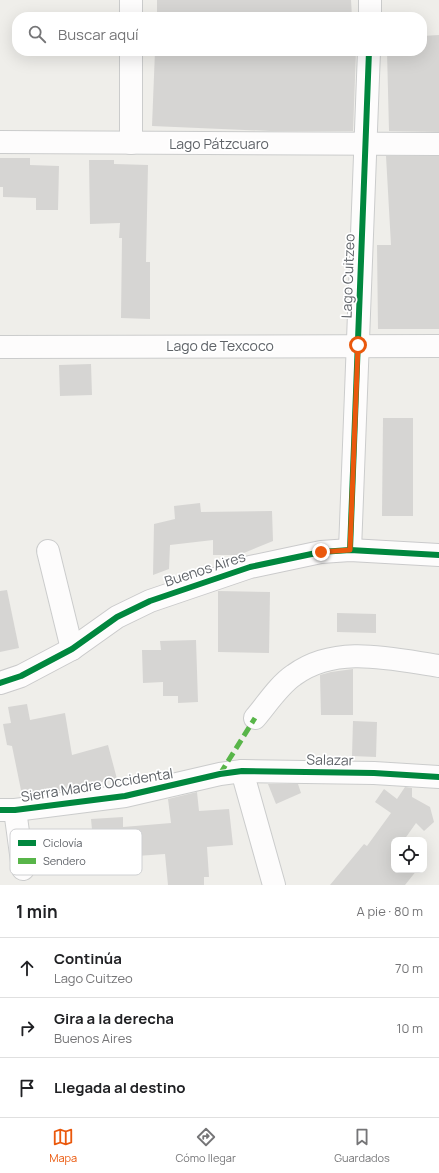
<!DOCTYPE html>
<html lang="es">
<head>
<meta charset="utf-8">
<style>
	body { margin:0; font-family:Manrope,sans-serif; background:#f6f6f6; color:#202124 }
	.controls { position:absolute; right:12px; bottom:12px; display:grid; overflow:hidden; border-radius:8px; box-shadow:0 4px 16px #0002 }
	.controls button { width:36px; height:36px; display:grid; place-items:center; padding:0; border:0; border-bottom:1px solid #e0e0e0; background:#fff; color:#202124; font:20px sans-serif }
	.stop { position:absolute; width:12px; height:12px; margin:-9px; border:3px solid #ea580c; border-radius:50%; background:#fff }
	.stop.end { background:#ea580c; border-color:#fff; box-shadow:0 1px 4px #0008 }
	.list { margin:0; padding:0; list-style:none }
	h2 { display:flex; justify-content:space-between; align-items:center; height:52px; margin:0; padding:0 16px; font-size:17px }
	h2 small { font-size:13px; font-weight:400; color:#757577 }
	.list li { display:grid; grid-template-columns:26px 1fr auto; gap:12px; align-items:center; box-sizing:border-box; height:60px; padding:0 16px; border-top:1px solid #e0e0e0 }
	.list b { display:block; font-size:15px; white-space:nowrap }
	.list p { margin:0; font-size:13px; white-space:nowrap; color:#757577 }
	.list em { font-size:13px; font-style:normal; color:#757577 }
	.icon { flex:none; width:22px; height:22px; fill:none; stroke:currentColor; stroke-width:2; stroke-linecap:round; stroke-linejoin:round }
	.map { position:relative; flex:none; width:439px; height:885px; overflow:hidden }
	.search { position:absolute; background:#fff; box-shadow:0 4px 16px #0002; left:12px; right:12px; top:12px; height:44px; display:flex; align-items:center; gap:10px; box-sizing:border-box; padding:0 14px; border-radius:16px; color:#757577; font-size:15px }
	.sheet { height:232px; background:#fff }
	nav { display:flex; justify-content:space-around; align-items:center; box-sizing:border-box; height:56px; border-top:1px solid #e0e0e0; background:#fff; font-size:11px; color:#757577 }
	nav a { display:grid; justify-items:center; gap:2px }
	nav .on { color:#ea580c }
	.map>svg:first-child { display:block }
</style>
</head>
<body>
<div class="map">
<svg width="439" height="885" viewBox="0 0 439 885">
	<rect width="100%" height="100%" fill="#efeeea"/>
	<g fill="#d6d5d3">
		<path d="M157 0H351L352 17H157Z"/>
		<path d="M439 35V132L389 131 387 51H422V36Z"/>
		<path d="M155 51H356L353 131H270L152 126Z"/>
		<path d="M386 156H439V329H378L377 245H391Z"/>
		<path d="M0 158H30V165L59 166 58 210H36V198L3 197V187H0Z"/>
		<path d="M89 160H114V164L148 165 146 262H150V319L121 318 122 238H119L120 223 90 224Z"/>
		<path d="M91 364 92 395 60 396 59 365Z"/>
		<path d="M383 418H413V516H382Z"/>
		<path d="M200 503 201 512 272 511 273 541 239 555H213V540L170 545 169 569 153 575 154 524 175 519 174 506Z"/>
		<path d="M7 590 19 648 0 652V591Z"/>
		<path d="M218 591 270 592 269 653 218 652Z"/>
		<path d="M337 613 376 614V633L337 632Z"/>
		<path d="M196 640 198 702 178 703V696H163V682L143 683 142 650H161L160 641Z"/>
		<path d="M353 669V715H321L320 675 331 672Z"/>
		<path d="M27 704 30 720 65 713 72 755 108 745 117 779 50 793V789L22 795 12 746 7 745 3 724 11 723 8 707Z"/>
		<path d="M353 721 377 722 376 757 352 756Z"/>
		<path d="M268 784H298L301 793 276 804Z"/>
		<path d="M405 787 412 788V797L430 807 434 822 424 831 416 823 404 840H394V870H417L405 885H330L364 844 367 846 391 813 375 802 384 789 397 799Z"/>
		<path d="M197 792 199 811 229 809 233 845 207 847 209 877H204V885H168L165 854 123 857 124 870 96 872 91 819 123 817V827L171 823 168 799Z"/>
	</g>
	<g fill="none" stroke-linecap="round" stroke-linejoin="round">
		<g stroke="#cbcccc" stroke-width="24">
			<g id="street">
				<path d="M131 0V17"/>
				<path d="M370 0V17"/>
				<path d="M131 51V143"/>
				<path d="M0 142 439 144"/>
				<path d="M0 347 439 346"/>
				<path d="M350 550 369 51"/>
				<path d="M48 551 72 649"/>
				<path d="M255 718C267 704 279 685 294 675 336 644 392 659 439 666"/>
				<path d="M242 771 274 885"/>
				<path d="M0 810H15L125 796 220 774 242 771 374 773 439 777"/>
				<path d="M15 810 23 869"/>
			</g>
		</g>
		<g stroke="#cacacb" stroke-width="24">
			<path id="secondary" d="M0 683 21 676 72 649 117 617 150 601 250 567 321 552 350 550 439 555"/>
		</g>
		<use href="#street" stroke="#fdfcfc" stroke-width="22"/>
		<use href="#secondary" stroke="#fdfcfc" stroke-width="22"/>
		<path stroke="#58b549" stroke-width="5" stroke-dasharray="10 5" stroke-linecap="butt" d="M220 774 255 718"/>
		<g stroke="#fff" stroke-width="8">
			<g id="cycleway">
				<path d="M350 550 369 51"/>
				<path d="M0 683 21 676 72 649 117 617 150 601 250 567 321 552 350 550 439 555"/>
				<path d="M0 810H15L125 796 220 774 242 771 374 773 439 777"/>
			</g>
		</g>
		<use href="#cycleway" stroke="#00873e" stroke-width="6"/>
	</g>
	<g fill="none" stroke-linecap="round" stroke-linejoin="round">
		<path stroke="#ea580c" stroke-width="5" d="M321 552 350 550 358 345"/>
	</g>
	<g text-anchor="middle" stroke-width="3.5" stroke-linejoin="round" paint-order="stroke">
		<g font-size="14" fill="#5f6368" stroke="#fff">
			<text x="219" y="149">Lago Pátzcuaro</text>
			<text transform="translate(348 276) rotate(-88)" y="5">Lago Cuitzeo</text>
			<text x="220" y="351">Lago de Texcoco</text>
			<text transform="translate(205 569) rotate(-18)" y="5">Buenos Aires</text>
			<text transform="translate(330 760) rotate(1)" y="5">Salazar</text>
			<text transform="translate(97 785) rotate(-9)" y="5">Sierra Madre Occidental</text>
		</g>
	</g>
	<rect x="10" y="829" width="132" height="46" rx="6" fill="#fff" stroke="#cfd0d2" stroke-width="1"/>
	<rect x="18" y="840" width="18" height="6" fill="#00873e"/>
	<rect x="18" y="858" width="18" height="6" fill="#58b549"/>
	<g font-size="11" fill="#5f6368">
		<text x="43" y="847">Ciclovía</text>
		<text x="43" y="865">Sendero</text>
	</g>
</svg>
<div class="controls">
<button><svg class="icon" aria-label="locate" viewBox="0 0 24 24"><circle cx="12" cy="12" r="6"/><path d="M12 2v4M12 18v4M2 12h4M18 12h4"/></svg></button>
</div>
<div class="stop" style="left:358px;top:345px"></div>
<div class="stop end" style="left:321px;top:552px"></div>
<div class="search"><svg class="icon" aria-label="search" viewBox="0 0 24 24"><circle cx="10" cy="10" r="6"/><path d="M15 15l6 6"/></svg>Buscar aquí</div>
</div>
<section class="sheet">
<h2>1 min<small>A pie · 80 m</small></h2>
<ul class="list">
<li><svg class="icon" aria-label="ahead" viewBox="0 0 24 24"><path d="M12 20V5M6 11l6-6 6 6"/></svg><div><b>Continúa</b><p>Lago Cuitzeo</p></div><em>70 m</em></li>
<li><svg class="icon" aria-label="right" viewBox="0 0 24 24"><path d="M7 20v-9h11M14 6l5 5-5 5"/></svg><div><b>Gira a la derecha</b><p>Buenos Aires</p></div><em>10 m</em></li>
<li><svg class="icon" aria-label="arrive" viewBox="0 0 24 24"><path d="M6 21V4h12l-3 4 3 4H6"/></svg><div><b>Llegada al destino</b></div></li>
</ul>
</section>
<nav>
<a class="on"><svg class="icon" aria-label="map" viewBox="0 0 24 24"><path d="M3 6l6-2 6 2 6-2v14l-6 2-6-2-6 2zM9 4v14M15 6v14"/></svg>Mapa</a>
<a><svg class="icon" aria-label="directions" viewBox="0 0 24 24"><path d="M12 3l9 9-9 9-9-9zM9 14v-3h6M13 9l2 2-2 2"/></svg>Cómo llegar</a>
<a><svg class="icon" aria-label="saved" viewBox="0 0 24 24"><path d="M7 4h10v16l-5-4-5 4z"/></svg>Guardados</a>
</nav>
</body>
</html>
